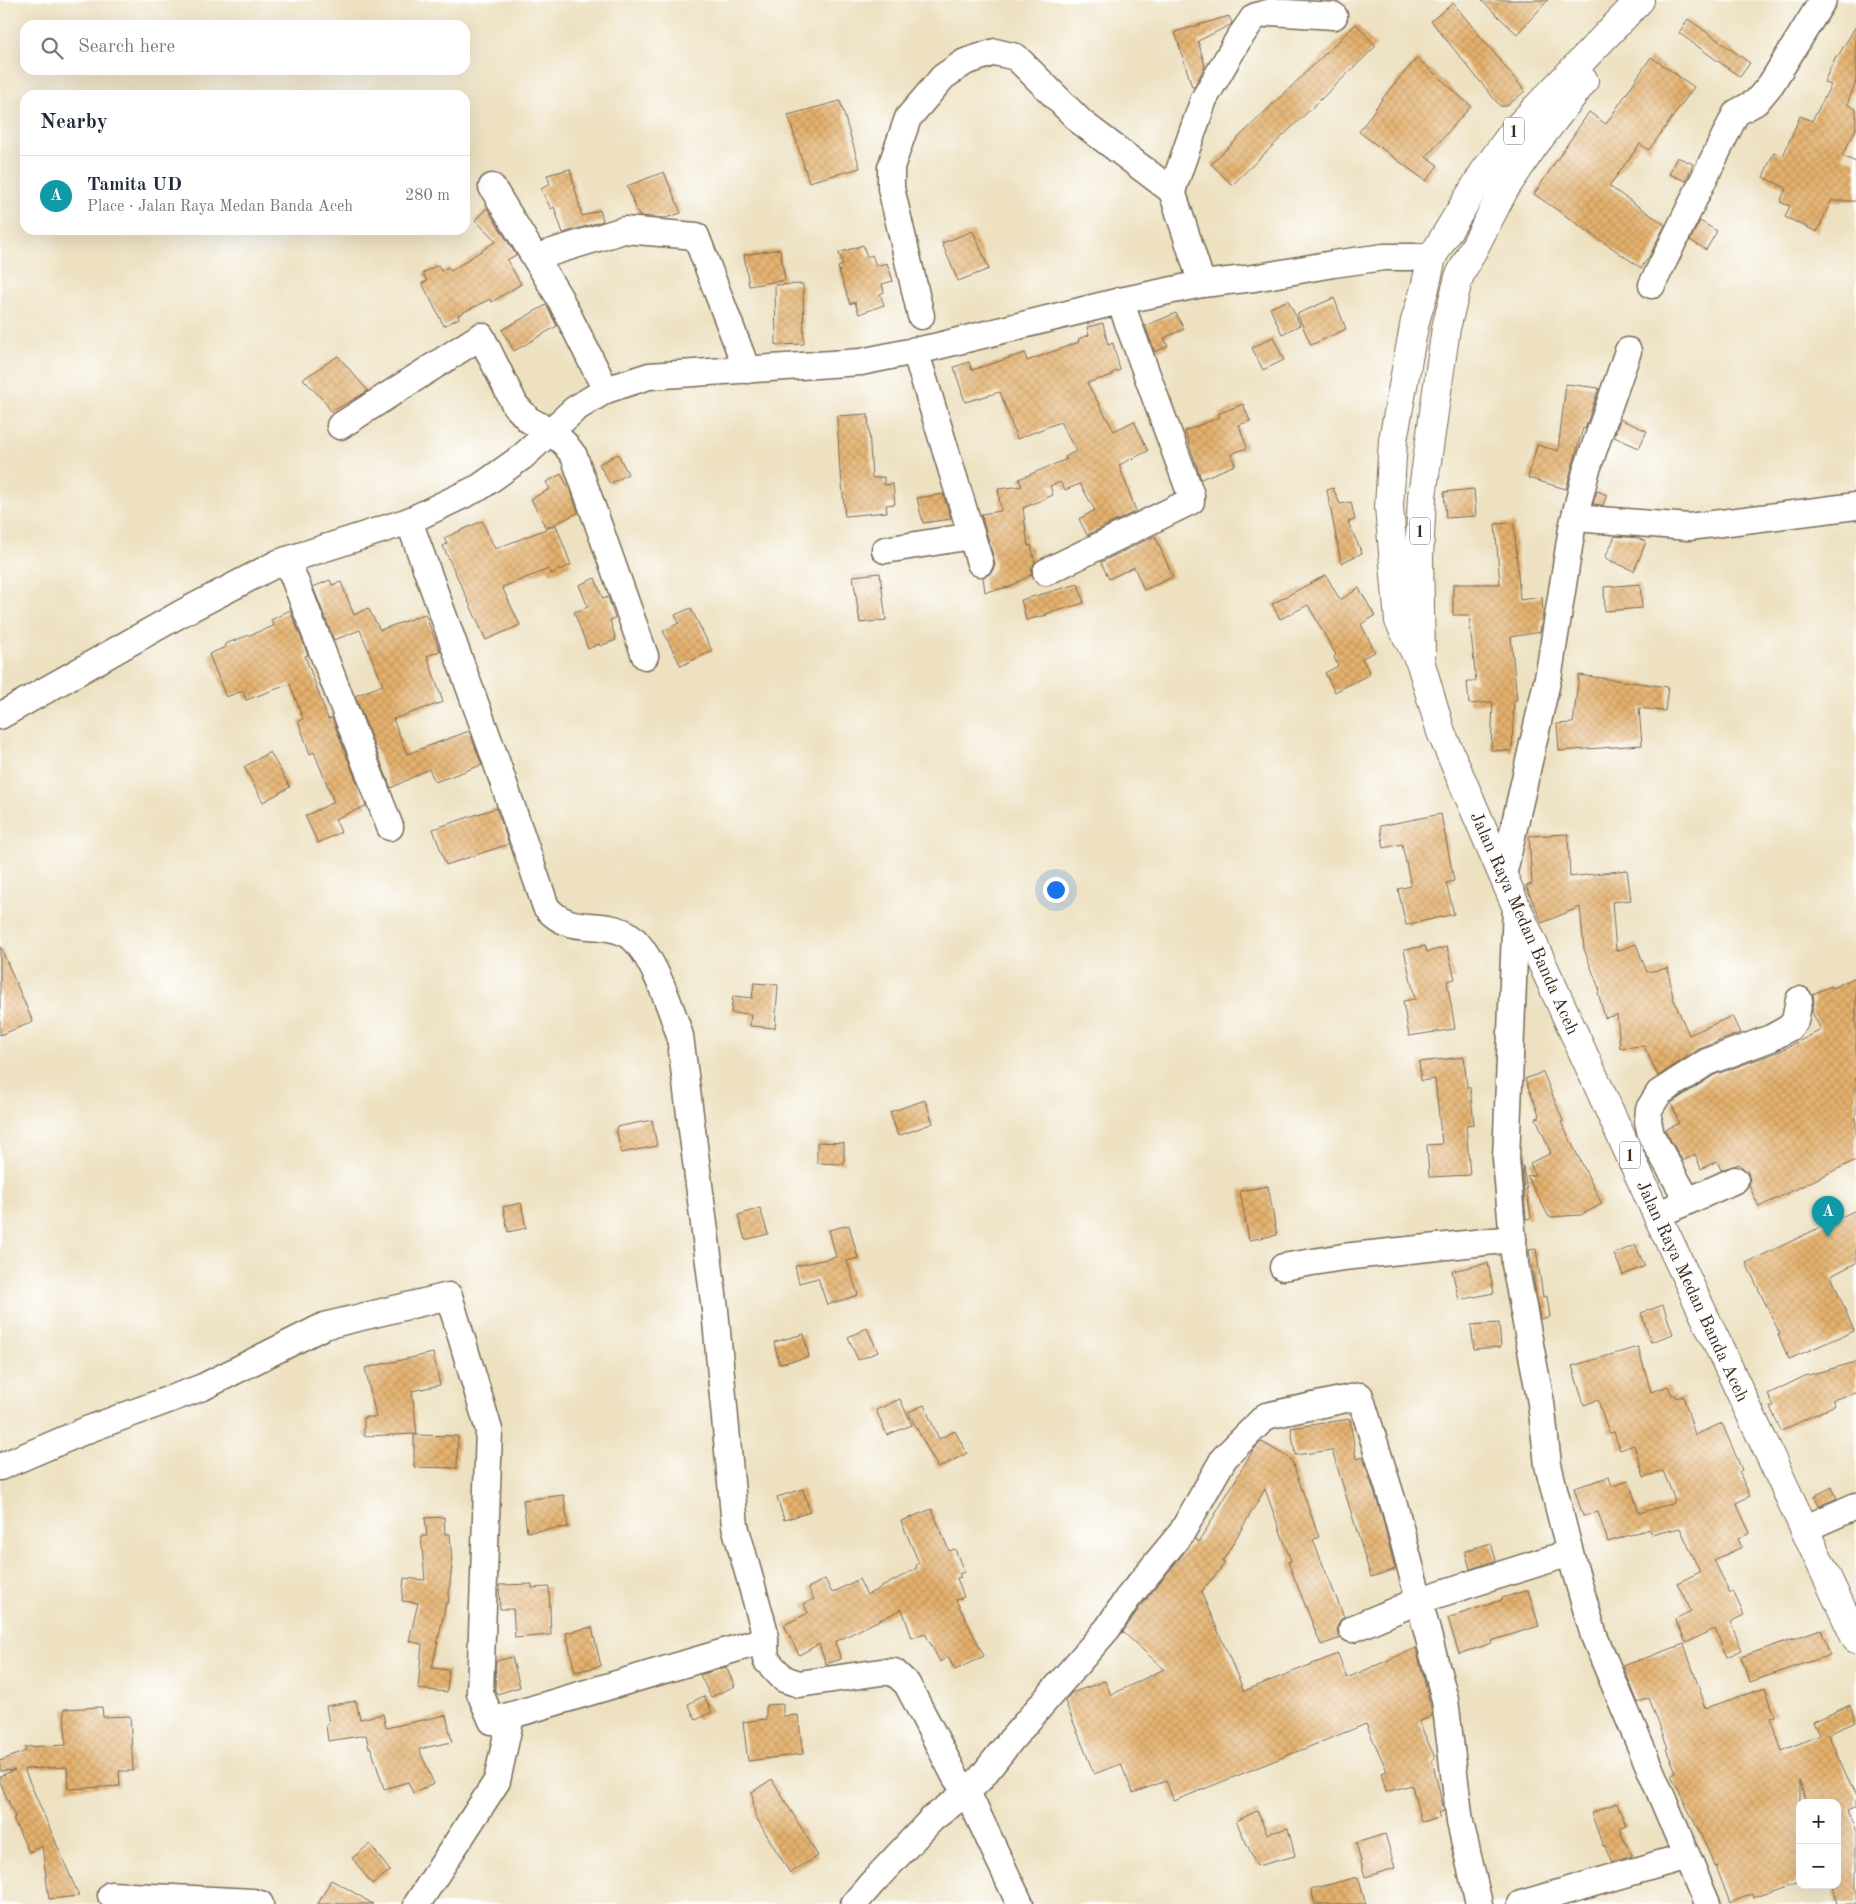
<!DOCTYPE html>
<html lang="en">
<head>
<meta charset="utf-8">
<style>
	body { margin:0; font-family:"Old Standard TT",serif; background:#f6f6f7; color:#1f2937 }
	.controls { position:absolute; right:15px; bottom:15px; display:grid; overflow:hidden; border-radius:10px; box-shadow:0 5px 20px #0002 }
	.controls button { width:45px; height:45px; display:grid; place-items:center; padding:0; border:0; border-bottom:1px solid #e0e1e3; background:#fff; color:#1f2937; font:25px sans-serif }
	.you { position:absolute; left:1055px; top:889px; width:18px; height:18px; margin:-12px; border:4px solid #fff; border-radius:50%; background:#1a73e8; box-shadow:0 0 0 8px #1a73e833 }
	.badge { display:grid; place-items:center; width:32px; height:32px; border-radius:50%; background:#0b8043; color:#fff; font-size:16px; font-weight:700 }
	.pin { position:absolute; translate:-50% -41px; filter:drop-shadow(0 1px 2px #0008) }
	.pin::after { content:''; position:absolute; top:26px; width:18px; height:15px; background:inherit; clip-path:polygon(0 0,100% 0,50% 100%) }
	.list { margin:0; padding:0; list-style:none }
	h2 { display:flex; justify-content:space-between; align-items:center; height:65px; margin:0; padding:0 20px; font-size:21px }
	h2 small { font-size:16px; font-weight:400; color:#747a83 }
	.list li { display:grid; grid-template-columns:32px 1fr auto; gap:15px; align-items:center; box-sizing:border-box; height:80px; padding:0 20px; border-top:1px solid #e0e1e3 }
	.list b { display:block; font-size:19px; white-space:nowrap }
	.list p { margin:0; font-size:16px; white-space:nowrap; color:#747a83 }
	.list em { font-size:16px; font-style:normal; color:#747a83 }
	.icon { flex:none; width:28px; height:28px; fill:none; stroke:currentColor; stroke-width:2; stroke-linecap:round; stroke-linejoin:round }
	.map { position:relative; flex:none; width:1856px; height:1904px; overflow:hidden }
	.search { position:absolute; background:#fff; box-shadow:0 5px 20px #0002; left:20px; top:20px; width:450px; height:55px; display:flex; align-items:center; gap:12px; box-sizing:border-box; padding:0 18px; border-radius:15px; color:#747a83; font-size:19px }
	.panel { position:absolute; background:#fff; box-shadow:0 5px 20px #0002; left:20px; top:90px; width:450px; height:145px; border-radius:15px }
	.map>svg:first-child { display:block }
</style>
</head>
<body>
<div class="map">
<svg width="1856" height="1904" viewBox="0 0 1856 1904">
	<defs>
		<pattern id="building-cross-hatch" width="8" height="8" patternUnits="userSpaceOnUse" patternTransform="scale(1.25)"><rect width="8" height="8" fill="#e4b16d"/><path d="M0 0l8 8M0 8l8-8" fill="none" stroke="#c4985e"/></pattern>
	</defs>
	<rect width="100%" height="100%" fill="#fff"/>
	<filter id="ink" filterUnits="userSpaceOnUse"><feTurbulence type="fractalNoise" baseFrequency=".02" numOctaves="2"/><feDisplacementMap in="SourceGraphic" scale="10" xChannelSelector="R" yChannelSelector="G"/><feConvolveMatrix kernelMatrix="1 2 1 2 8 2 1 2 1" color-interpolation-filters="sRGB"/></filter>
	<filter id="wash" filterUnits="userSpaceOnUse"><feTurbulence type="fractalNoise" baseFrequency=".0096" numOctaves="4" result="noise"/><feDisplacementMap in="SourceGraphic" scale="20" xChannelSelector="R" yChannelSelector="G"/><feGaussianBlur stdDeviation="1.12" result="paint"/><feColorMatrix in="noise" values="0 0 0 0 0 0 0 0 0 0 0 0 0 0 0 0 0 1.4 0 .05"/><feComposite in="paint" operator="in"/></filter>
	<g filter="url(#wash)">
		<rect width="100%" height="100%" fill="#ede1c1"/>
		<g id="blocks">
			<g fill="url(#building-cross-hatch)">
				<path d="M1481 0H1548L1517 34Z"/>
				<path d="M1453 3 1525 91 1507 106H1500L1431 21Z"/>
				<path d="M1229 16 1232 23 1230 25 1198 41 1205 66 1194 87H1192L1175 32Z"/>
				<path d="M1688 19 1750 63 1740 77 1679 33Z"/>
				<path d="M1356 24 1376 46 1232 185 1211 164Z"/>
				<path d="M1856 26V82L1847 104 1856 109V129L1842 156 1856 162V201H1831L1817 232 1785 217 1790 206 1780 202 1786 188 1763 177 1774 152 1783 156 1800 116 1812 121 1831 85 1824 82 1836 56H1838Z"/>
				<path d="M1651 57 1694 87 1649 150 1640 144 1609 186 1665 225 1649 257 1641 268 1534 194 1589 112 1606 124Z"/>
				<path d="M1417 58 1471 106 1426 157 1438 165 1426 181 1359 132 1385 95Z"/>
				<path d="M840 101 860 168 809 182 788 115Z"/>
				<path d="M1677 157 1693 164 1686 181 1669 174Z"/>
				<path d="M570 169 582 216 600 210 603 221 563 233 554 207 551 209 541 189 550 184 547 175Z"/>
				<path d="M664 172 681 213 666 218 639 216 627 186Z"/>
				<path d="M487 208 516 255 507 260 521 284 492 302 490 299 458 315 459 318 444 326 422 283 427 281 423 273 438 265 441 271 448 267 451 271 496 241 475 220Z"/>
				<path d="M1700 221 1717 231 1706 250 1690 240Z"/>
				<path d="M973 231 989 269 958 281 942 243Z"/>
				<path d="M863 245 867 257 872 255 876 266 887 263 893 281 882 284 884 292 880 294 884 305 859 314 855 302 850 304 838 267 843 265 839 253Z"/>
				<path d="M780 249 785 280 749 286 744 255Z"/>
				<path d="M803 284 804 344 776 345 775 285Z"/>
				<path d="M1334 298 1346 329 1311 345 1297 314Z"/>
				<path d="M1288 300 1300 325 1282 334 1270 308Z"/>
				<path d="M546 305 557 326 514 351 502 330Z"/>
				<path d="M1176 313 1184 329 1164 338 1168 346 1155 352 1145 326Z"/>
				<path d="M1103 323 1108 345 1113 343 1120 370 1112 373 1113 375 1087 383 1114 431 1134 421 1148 451 1119 465 1136 511 1087 535 1079 519 1095 510 1080 484 1065 490 1060 482 1050 486 1053 495 1023 508 1028 546 1031 545 1035 562 1031 570 1032 574 1009 587 985 592 983 577 991 573 995 566 994 559 981 514 1001 511 998 489 1022 486 1019 479 1067 459 1065 457 1076 451 1060 422 1017 439 1000 392 965 402 954 367 969 362 972 370 1025 353 1027 361 1079 342 1078 339 1089 335 1087 327Z"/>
				<path d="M1273 337 1284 360 1263 370 1252 348Z"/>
				<path d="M338 356 368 391 331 412 325 402 303 379Z"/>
				<path d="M1566 384 1599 388 1585 429 1583 428 1566 489 1528 478 1537 445 1558 451Z"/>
				<path d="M1243 404 1250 421 1239 425 1247 448 1231 454 1235 465 1201 479 1185 431 1220 417 1218 414Z"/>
				<path d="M868 414 872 478 884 477V485L893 484 895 504 886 505 887 512 845 516 841 473H840L837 416Z"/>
				<path d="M1620 419 1647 431 1639 448 1614 437Z"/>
				<path d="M618 454 628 474 610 484 599 464Z"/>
				<path d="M561 474 572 494 578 513 546 528 531 499 550 489 546 482Z"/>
				<path d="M1333 488 1340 504 1351 502 1355 520 1348 522 1362 553 1341 563 1327 490Z"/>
				<path d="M1474 489 1476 516 1446 518 1444 492Z"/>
				<path d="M1597 491 1607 495 1603 505 1593 504Z"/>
				<path d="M943 494 951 519 923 523 917 498Z"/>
				<path d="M482 521 495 549 556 525 571 565 551 574 549 569 502 587 520 625 486 640 443 546 447 544 444 538Z"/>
				<path d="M1514 523 1520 600 1542 597 1543 613 1540 632 1511 637 1517 700H1514L1512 751 1491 750 1493 702 1469 704 1467 681H1476L1469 615H1453V584H1500L1495 524Z"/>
				<path d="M1155 536 1173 577 1144 590 1134 567 1109 579 1101 562Z"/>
				<path d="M1615 536 1638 538 1646 542 1634 571 1605 558Z"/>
				<path d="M880 573 886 620 860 623 853 576Z"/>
				<path d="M1326 575 1340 600 1359 588 1375 616 1361 624 1375 652 1362 658 1370 674 1335 692 1325 673 1338 666 1334 657 1336 655 1308 605 1280 619 1272 604Z"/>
				<path d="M595 578 603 599 608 597 615 618 610 620 616 640 600 646 599 644 588 649 574 612 588 607 579 585Z"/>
				<path d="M330 580 332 585 341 582 354 615 368 608 380 630 425 614 440 651 427 656 443 702 393 719 407 754 469 731 482 765 435 782 429 769 391 788 355 696 383 685 360 630 334 640 313 587Z"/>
				<path d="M1078 584 1084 603 1046 614 1047 615 1026 620 1021 600Z"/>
				<path d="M1640 584 1642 608 1605 611 1604 587Z"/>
				<path d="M691 608 712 651 681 666 663 631 679 623 675 615Z"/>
				<path d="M290 610 308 655 305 656 328 719 332 718 366 806 335 819 341 832 318 843 305 816 334 802 314 752 310 754 298 721 303 719 290 684 246 700 243 691 226 697 209 654 226 647 225 644 274 626 271 620Z"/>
				<path d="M1579 675 1668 687 1665 711 1639 708 1642 745 1559 751 1557 724 1573 723Z"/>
				<path d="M270 752 290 787 263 802 244 767Z"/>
				<path d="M496 808 509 844 446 865 433 829Z"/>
				<path d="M1441 814 1454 881 1446 883 1454 914 1406 925 1398 889 1411 886 1402 844 1384 848 1380 826Z"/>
				<path d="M1568 834 1570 877 1627 870 1631 900 1612 902 1616 951 1636 944 1647 972 1668 968 1673 998 1689 1035 1732 1016 1740 1033 1699 1049 1658 1076 1644 1046 1620 1048 1617 1015 1605 1018 1598 992 1600 991 1584 949 1580 907 1542 923 1526 886 1532 884 1529 836Z"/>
				<path d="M0 946 33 1022 0 1035Z"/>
				<path d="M1425 946 1427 952 1447 947 1455 979 1447 981 1455 1029 1409 1036 1403 1001 1415 999 1404 950Z"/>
				<path d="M1856 977V1160L1759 1207 1749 1185 1750 1181 1748 1173 1739 1164 1721 1170 1717 1161 1701 1169 1695 1154 1683 1161 1665 1130 1679 1123 1671 1103 1714 1075 1778 1052 1821 1030 1812 1012 1814 1002 1813 994 1831 986 1832 988Z"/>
				<path d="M754 983 778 985 775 1028 750 1026 751 1014 731 1013 733 996 752 998Z"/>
				<path d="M1464 1057 1467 1087H1470L1474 1124 1466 1125 1470 1175 1429 1177 1427 1145 1442 1144 1435 1079 1421 1081 1419 1062Z"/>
				<path d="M1543 1072 1563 1121 1561 1122 1602 1204 1581 1215 1549 1217 1527 1176 1535 1175 1530 1163 1551 1153 1536 1118 1540 1117 1525 1079Z"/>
				<path d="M925 1100 933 1123 898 1136 890 1112Z"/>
				<path d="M652 1120 657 1146 621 1153 616 1127Z"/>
				<path d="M817 1142 844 1143V1164L817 1163Z"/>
				<path d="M1522 1166H1523L1531 1218 1526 1219Z"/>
				<path d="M1268 1186 1277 1235 1249 1240 1240 1191Z"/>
				<path d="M521 1203 526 1228 508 1232 503 1207Z"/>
				<path d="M760 1208 768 1234 745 1240 738 1215Z"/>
				<path d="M1856 1210V1263L1831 1276 1854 1331 1789 1359 1778 1335 1780 1334 1746 1263Z"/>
				<path d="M849 1225 858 1258 847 1261 858 1295 827 1305 818 1278 799 1283 795 1266 836 1257 829 1230Z"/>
				<path d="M1635 1245 1645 1266 1623 1275 1614 1254Z"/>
				<path d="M1536 1249 1543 1297 1547 1296 1550 1317 1540 1319 1529 1250Z"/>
				<path d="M1488 1263 1494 1293 1459 1300 1452 1271Z"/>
				<path d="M1663 1305 1673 1334 1651 1342 1641 1313Z"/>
				<path d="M1499 1323 1501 1347 1474 1349 1471 1325Z"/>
				<path d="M867 1328 878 1352 858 1360 848 1337Z"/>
				<path d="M804 1334 809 1357 779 1364 774 1342Z"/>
				<path d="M1638 1347 1651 1392 1668 1386 1672 1395H1675L1676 1398 1683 1396 1695 1435 1722 1423 1742 1470 1739 1472 1750 1496 1736 1503 1750 1533 1738 1539 1742 1547 1714 1560 1730 1593 1733 1591 1744 1615 1730 1622 1742 1650 1727 1657 1715 1629 1686 1643 1675 1619 1691 1611 1677 1583 1700 1572 1680 1528 1651 1535 1649 1529 1608 1542 1598 1512 1583 1516 1574 1488 1609 1477 1612 1486 1629 1481 1639 1513 1674 1503 1673 1501 1675 1500 1663 1471 1644 1477 1634 1445 1620 1450 1614 1432 1609 1433 1598 1400 1584 1405 1572 1366Z"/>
				<path d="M433 1353 440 1385 412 1391 417 1434 364 1436V1417H376L365 1368Z"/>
				<path d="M1856 1362V1393L1832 1400 1835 1405 1781 1431 1770 1407 1774 1406 1768 1394 1805 1376Z"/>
				<path d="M900 1399 912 1425 887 1435 876 1410Z"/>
				<path d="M924 1405 939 1439 955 1431 967 1453 938 1468 908 1412Z"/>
				<path d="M1350 1419 1356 1459 1363 1457 1382 1516 1395 1569 1371 1577 1332 1450 1295 1455 1291 1428Z"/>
				<path d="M414 1435 458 1436 457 1468 414 1467Z"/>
				<path d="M1262 1442 1291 1459 1319 1537 1313 1540 1344 1617 1340 1620 1337 1627 1338 1634 1341 1638 1321 1645 1288 1562 1291 1561 1265 1489 1222 1562 1225 1563 1201 1592 1244 1691 1338 1654 1347 1678 1416 1648 1430 1703 1432 1716 1419 1722 1435 1758 1432 1760 1444 1811 1438 1813 1440 1818 1421 1822 1412 1785 1386 1792 1381 1773 1387 1771 1366 1724 1174 1801 1166 1781 1133 1793 1121 1764 1094 1774 1065 1701 1071 1693 1105 1681 1111 1695 1164 1669 1123 1632 1139 1608 1195 1539 1199 1542 1253 1450Z"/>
				<path d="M1832 1487 1837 1498 1819 1506 1814 1496Z"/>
				<path d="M803 1489 810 1512 784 1520 777 1497Z"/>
				<path d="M564 1495 568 1527 527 1532 523 1500Z"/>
				<path d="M932 1509 949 1551 955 1549 964 1572 959 1574 961 1577 957 1578 964 1597 956 1600 984 1656 955 1670 948 1657 940 1662 925 1633 912 1638 902 1609 835 1642 841 1659 826 1664 819 1644 799 1655 784 1625 808 1613 804 1604 814 1599 808 1588 825 1579 832 1593 859 1579 867 1595 917 1568 916 1565 919 1563 901 1521Z"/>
				<path d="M444 1517 445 1534H450L452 1564 448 1603H446L432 1668 449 1670 447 1692 418 1689 422 1644 409 1641 418 1603 402 1601 404 1578 425 1580 421 1536H427L425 1518Z"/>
				<path d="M1491 1543 1496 1560 1470 1569 1465 1551Z"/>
				<path d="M532 1584V1588L549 1587 551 1635 515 1638 513 1609H500L499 1585Z"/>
				<path d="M1528 1590 1539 1626 1491 1641 1492 1643 1459 1654 1448 1618 1502 1600V1598Z"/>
				<path d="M592 1627 601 1666 575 1672 566 1633Z"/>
				<path d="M1821 1629 1830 1655 1750 1682 1741 1657Z"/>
				<path d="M1684 1644 1706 1708 1765 1688 1775 1716 1770 1718 1782 1751 1819 1735 1813 1722 1850 1705 1856 1722 1828 1734 1856 1797V1807L1849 1810 1856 1830V1904H1837L1832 1885H1837V1803H1806L1800 1781V1881L1753 1897 1752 1894 1730 1903 1716 1866 1714 1867 1708 1850 1671 1775 1676 1772 1666 1749 1668 1748 1649 1698 1638 1703 1623 1666Z"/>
				<path d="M512 1657 520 1687 497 1694 495 1690 496 1661Z"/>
				<path d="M726 1667 735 1686 711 1697 700 1675Z"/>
				<path d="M704 1696 712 1712 696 1720 688 1704Z"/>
				<path d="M356 1701 360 1719 383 1714 386 1728 446 1715 452 1742 419 1749 434 1784 413 1793 408 1782 384 1789 371 1748H369L366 1735 328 1741 326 1725 329 1724 326 1706Z"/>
				<path d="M783 1704V1716L798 1715 803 1754 748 1761 743 1722 766 1719V1705Z"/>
				<path d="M102 1707 103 1717 130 1716 133 1771H119L120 1786 68 1789 67 1767 24 1769 79 1896 49 1899 42 1846 29 1852 13 1819 15 1817 0 1782V1776L15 1770 0 1771V1761L26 1751 25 1747 66 1745 64 1709Z"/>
				<path d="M772 1779 818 1856 790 1873 755 1816 752 1792Z"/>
				<path d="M1617 1803 1626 1826 1619 1829 1632 1856 1613 1862 1605 1846H1603L1591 1813Z"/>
				<path d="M1257 1811 1267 1834 1288 1828 1295 1856 1257 1866 1236 1821Z"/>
				<path d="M1385 1834 1395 1868 1365 1877 1356 1843Z"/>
				<path d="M370 1844 390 1871 372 1884 352 1858Z"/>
				<path d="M1358 1877 1366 1904H1315L1311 1889Z"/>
				<path d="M331 1880 348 1889 373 1904H318Z"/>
			</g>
		</g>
	</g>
	<g filter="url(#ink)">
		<use href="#blocks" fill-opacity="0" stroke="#796a57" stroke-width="1"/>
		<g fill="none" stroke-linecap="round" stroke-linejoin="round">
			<g stroke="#796a57" stroke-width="29">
				<g id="minor">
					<path d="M492 187 559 297 606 390"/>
					<path d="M1172 191 1204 99 1238 40 1254 17 1271 12 1334 16"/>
					<path d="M536 259 549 253 624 230 696 236 747 370"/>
					<path d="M1652 285 1736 113 1756 102 1771 84 1823 0"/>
					<path d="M921 316 891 188V167L908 118 943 77 965 62 995 52 1016 57 1081 122 1172 191 1202 284"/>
					<path d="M915 350 980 563"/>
					<path d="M340 426 481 336 515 405 529 420 550 431 565 444 574 456 645 656"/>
					<path d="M1575 518 1689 527 1856 506"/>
					<path d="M409 521 494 755 546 907C570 936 599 919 627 934 650 947 672 1011 680 1036L715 1310 735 1526 764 1629 766 1660 784 1679 799 1684 881 1672H894L907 1684 956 1778 967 1792 1020 1904"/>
					<path d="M885 550 972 536"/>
					<path d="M287 560 390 827"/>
					<path d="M1046 572 1191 501V495L1120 301"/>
					<path d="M0 716 182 613 278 563 409 521 480 487 522 457 575 409 606 390 649 376 861 362 934 347 1120 301 1202 284 1254 278 1333 264 1384 257H1432"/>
					<path d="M1503 876 1549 673 1572 528 1586 472 1628 351"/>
					<path d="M1516 906 1506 1159 1515 1264 1541 1403 1548 1465 1570 1553 1594 1636 1707 1904"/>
					<path d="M1688 1201 1651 1135 1648 1121 1649 1109 1659 1093 1707 1062 1771 1038 1789 1028 1795 1021 1799 1000"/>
					<path d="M1657 1215 1735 1180"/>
					<path d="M1283 1267 1343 1257 1513 1239"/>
					<path d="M0 1467 89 1429 203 1387 324 1326 449 1296 489 1430 480 1693 492 1721 765 1640"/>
					<path d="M1804 1529 1856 1506"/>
					<path d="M1352 1629 1420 1600 1570 1553"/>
					<path d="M111 1895 253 1902 260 1904"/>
					<path d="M417 1904 497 1781 511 1716"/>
					<path d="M854 1904 871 1884 932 1819 967 1792 980 1779 1011 1740 1108 1628 1127 1599 1182 1532 1224 1458 1266 1416 1360 1396 1396 1512 1445 1700 1460 1822 1479 1904"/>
					<path d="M1521 1904 1687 1856"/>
				</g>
			</g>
			<g stroke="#796a57" stroke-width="30">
				<g id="highway">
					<path d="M1640 0 1513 132 1484 172 1432 257 1425 288 1415 321 1393 440 1389 507 1399 621 1421 664 1441 732 1516 906 1657 1215 1856 1639"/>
					<path d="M1421 655 1419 558 1422 496 1446 328 1459 277 1504 190 1533 147 1584 81"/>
				</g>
			</g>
			<use href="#minor" stroke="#fff" stroke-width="26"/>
			<use href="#highway" stroke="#fff" stroke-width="28"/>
		</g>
	</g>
	<g text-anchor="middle" stroke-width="4" stroke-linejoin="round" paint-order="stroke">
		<g fill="#fff" stroke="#766a62" stroke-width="1">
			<rect x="1504" y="117.5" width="20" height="27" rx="4"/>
			<rect x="1410" y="517.5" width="20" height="27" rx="4"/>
			<rect x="1620" y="1141.5" width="20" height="27" rx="4"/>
		</g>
		<g font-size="16" font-weight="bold" fill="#3b2a1e">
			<text x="1514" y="137">1</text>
			<text x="1420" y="537">1</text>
			<text x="1630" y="1161">1</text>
		</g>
		<g font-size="18" fill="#3b2a1e" stroke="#fff">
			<text transform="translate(1525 923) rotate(66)" y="6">Jalan Raya Medan Banda Aceh</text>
			<text transform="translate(1693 1291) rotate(65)" y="6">Jalan Raya Medan Banda Aceh</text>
		</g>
	</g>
</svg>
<div class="controls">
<button>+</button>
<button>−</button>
</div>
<div class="you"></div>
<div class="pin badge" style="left:1828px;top:1237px;background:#0f9aa8">A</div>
<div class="search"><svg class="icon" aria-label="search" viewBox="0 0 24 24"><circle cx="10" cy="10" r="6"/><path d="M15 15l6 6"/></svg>Search here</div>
<section class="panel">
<h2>Nearby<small></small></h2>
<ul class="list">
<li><span class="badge" style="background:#0f9aa8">A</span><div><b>Tamita UD</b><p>Place · Jalan Raya Medan Banda Aceh</p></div><em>280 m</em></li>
</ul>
</section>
</div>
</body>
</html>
